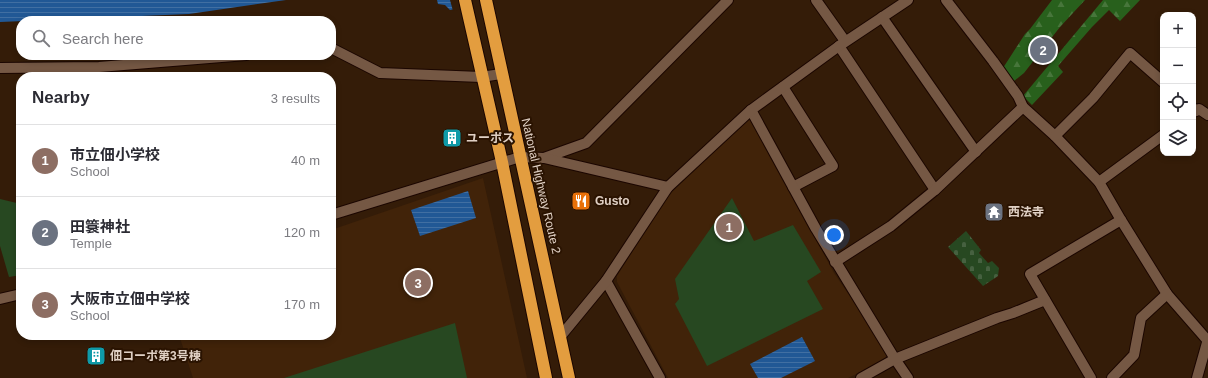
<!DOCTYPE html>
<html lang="en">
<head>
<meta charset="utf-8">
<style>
	body { margin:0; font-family:Arial,"Noto Sans JP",sans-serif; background:#f2f2f3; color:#2b2b33 }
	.controls { position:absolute; right:12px; top:12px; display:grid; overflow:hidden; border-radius:8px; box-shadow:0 2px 6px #0003 }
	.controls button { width:36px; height:36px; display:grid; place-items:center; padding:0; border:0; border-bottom:1px solid #e1e1e2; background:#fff; color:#2b2b33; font:20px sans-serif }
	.you { position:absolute; left:834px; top:235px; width:14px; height:14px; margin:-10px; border:3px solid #fff; border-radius:50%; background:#1a73e8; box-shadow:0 0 0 6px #1a73e833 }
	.badge { display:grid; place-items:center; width:26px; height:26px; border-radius:50%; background:#6e648a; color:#fff; font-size:13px; font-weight:700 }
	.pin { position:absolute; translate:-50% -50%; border:2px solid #fff; box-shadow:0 1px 4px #0006 }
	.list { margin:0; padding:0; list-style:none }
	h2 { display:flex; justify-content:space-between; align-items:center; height:52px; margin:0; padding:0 16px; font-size:17px }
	h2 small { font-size:13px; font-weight:400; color:#7c7c81 }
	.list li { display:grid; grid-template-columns:26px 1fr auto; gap:12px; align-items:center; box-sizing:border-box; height:72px; padding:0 16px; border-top:1px solid #e1e1e2 }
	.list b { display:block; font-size:15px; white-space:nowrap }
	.list p { margin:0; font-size:13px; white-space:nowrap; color:#7c7c81 }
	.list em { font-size:13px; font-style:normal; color:#7c7c81 }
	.icon { flex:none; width:22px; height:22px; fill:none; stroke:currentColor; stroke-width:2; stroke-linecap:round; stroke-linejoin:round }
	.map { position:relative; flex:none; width:1208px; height:378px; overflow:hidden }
	.search { position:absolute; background:#fff; box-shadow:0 2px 6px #0003; left:16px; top:16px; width:320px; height:44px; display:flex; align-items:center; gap:10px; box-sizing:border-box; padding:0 14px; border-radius:16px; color:#7c7c81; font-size:15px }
	.panel { position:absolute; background:#fff; box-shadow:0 2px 6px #0003; left:16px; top:72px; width:320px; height:268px; border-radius:16px }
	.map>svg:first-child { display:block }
</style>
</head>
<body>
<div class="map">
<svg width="1208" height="378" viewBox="0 0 1208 378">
	<defs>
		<pattern id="forest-firs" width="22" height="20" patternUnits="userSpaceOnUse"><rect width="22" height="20" fill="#28601c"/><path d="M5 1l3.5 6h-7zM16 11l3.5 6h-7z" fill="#47763b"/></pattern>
		<pattern id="cemetery-stones" width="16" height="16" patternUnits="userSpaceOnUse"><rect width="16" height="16" fill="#274821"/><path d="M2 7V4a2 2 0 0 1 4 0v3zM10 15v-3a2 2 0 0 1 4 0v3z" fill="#466140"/></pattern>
		<pattern id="water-rules" width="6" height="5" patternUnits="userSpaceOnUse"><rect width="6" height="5" fill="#215895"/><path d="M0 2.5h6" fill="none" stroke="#416fa2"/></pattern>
	</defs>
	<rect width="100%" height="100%" fill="#341c08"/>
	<g fill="#412309">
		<path d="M747 119 751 120 834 273 888 352 884 360 848 378H668L617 282V276L666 198Z"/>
		<path d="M483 178 527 378H193L179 335H331V230Z"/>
	</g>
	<g fill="#274821">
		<path d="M732 198 754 241 793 225 821 272 807 281 823 309 707 366 675 304 679 299 675 279Z"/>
		<path d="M0 199 21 204V275L9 277 0 246Z"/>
		<path d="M455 323 467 378H284Z"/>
	</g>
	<g fill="url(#forest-firs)">
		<path d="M1052 0H1085L1060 27 1024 73 1014 81 1003 68 1025 34 1030 29Z"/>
		<path d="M1103 0H1140L1120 21 1109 10 1092 27 1058 66 1063 72 1032 105 1023 96Z"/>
	</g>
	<path fill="url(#cemetery-stones)" d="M966 231 981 250 979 253 988 263 992 261 999 268 998 276 983 286 948 247Z"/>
	<g fill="url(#water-rules)">
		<path d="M0 0H286L189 14 0 22Z"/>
		<path d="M437 0H497L450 10 445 5 438 4Z"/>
		<path d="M468 191 476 218 420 236 411 210Z"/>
		<path d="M802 337 815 361 781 378H758L750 364Z"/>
	</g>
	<path fill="#341c08" d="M450 0H499L498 2 453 11Z"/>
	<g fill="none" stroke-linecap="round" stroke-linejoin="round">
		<g stroke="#1b0600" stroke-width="12">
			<g id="street">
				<path d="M816 0 845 41"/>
				<path d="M946 0 993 61 1018 96 1023 107 1055 136 1099 182 1121 220 1167 294 1208 341"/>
				<path d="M882 17 976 152"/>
				<path d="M839 46 935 190"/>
				<path d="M331 48 380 73 481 77 501 74"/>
				<path d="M0 68 99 67 246 55"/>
				<path d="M783 87 833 166 793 187"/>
				<path d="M1193 108 1196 111 1199 109 1208 115"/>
				<path d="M751 110 816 229 895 359 908 378"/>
				<path d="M1055 136 1093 98 1130 53 1163 82"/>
				<path d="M544 158 586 143 728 0"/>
				<path d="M1099 182 1163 135"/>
				<path d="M331 215 520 157 544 158 668 187"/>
				<path d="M835 262 891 226 935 190 1023 107"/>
				<path d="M606 281 660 378"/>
				<path d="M0 299 21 294"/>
				<path d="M560 337 606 281 668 187 751 110 839 46 908 0"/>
				<path d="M861 378 895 359 997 318 1013 313 1045 300"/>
				<path d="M1091 378 1030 274 1121 220"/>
				<path d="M1112 378 1134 355 1141 318 1167 294"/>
				<path d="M1197 378 1208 339"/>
			</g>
		</g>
		<g stroke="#1b0600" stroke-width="14">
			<g id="highway">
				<path d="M465 0 502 162 546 378"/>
				<path d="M486 0 569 378"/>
			</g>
		</g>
		<use href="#street" stroke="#755844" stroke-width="10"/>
		<use href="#highway" stroke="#e39d3f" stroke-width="12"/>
	</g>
	<defs>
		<g id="building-square" transform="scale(1)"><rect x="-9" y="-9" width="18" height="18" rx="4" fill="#0f9aa8" stroke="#2a1301"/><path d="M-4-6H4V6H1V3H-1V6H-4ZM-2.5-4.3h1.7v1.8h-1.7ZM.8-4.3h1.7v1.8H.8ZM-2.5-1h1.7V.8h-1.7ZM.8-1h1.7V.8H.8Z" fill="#fff"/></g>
		<g id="restaurant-square" transform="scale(1)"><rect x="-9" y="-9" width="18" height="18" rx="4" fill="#e8710a" stroke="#2a1301"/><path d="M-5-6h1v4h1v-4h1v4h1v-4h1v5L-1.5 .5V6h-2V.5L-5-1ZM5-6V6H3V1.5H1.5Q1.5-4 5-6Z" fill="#fff"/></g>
		<g id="temple-square" transform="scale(1)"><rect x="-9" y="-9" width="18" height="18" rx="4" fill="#6b7280" stroke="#2a1301"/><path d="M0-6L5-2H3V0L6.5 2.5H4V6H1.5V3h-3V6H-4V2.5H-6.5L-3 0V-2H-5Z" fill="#fff"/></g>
	</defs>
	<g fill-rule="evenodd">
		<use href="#building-square" x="452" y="138"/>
		<use href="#restaurant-square" x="581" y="201"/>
		<use href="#temple-square" x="994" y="212"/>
		<use href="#building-square" x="96" y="356"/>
	</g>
	<g text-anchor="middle" stroke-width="4" stroke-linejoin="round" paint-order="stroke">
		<g font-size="12" font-weight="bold" fill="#e0d0c4" stroke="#2a1301" text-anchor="start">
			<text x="466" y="142">ユーポス</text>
			<text x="595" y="205">Gusto</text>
			<text x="1008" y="216">西法寺</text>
			<text x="110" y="360">佃コーポ第3号棟</text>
		</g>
		<g font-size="12" fill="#e0d0c4" stroke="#2a1301">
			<text transform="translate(541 186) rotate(77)" y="4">National Highway Route 2</text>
		</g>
	</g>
</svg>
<div class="controls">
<button>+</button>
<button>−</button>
<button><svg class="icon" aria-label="locate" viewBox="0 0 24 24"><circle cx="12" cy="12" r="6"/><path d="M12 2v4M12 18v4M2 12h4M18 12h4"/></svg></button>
<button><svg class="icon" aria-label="layers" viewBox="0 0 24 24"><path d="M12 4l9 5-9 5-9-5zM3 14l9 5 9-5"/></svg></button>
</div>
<div class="you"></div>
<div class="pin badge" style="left:729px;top:227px;background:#8d6e63">1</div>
<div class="pin badge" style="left:1043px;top:50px;background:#6b7280">2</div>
<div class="pin badge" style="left:418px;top:283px;background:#8d6e63">3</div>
<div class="search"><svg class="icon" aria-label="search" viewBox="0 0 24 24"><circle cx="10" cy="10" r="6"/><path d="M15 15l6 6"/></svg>Search here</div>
<section class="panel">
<h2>Nearby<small>3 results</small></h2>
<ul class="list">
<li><span class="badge" style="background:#8d6e63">1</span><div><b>市立佃小学校</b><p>School</p></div><em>40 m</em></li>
<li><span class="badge" style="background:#6b7280">2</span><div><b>田簑神社</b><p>Temple</p></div><em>120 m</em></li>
<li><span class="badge" style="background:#8d6e63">3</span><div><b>大阪市立佃中学校</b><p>School</p></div><em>170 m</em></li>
</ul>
</section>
</div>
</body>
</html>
